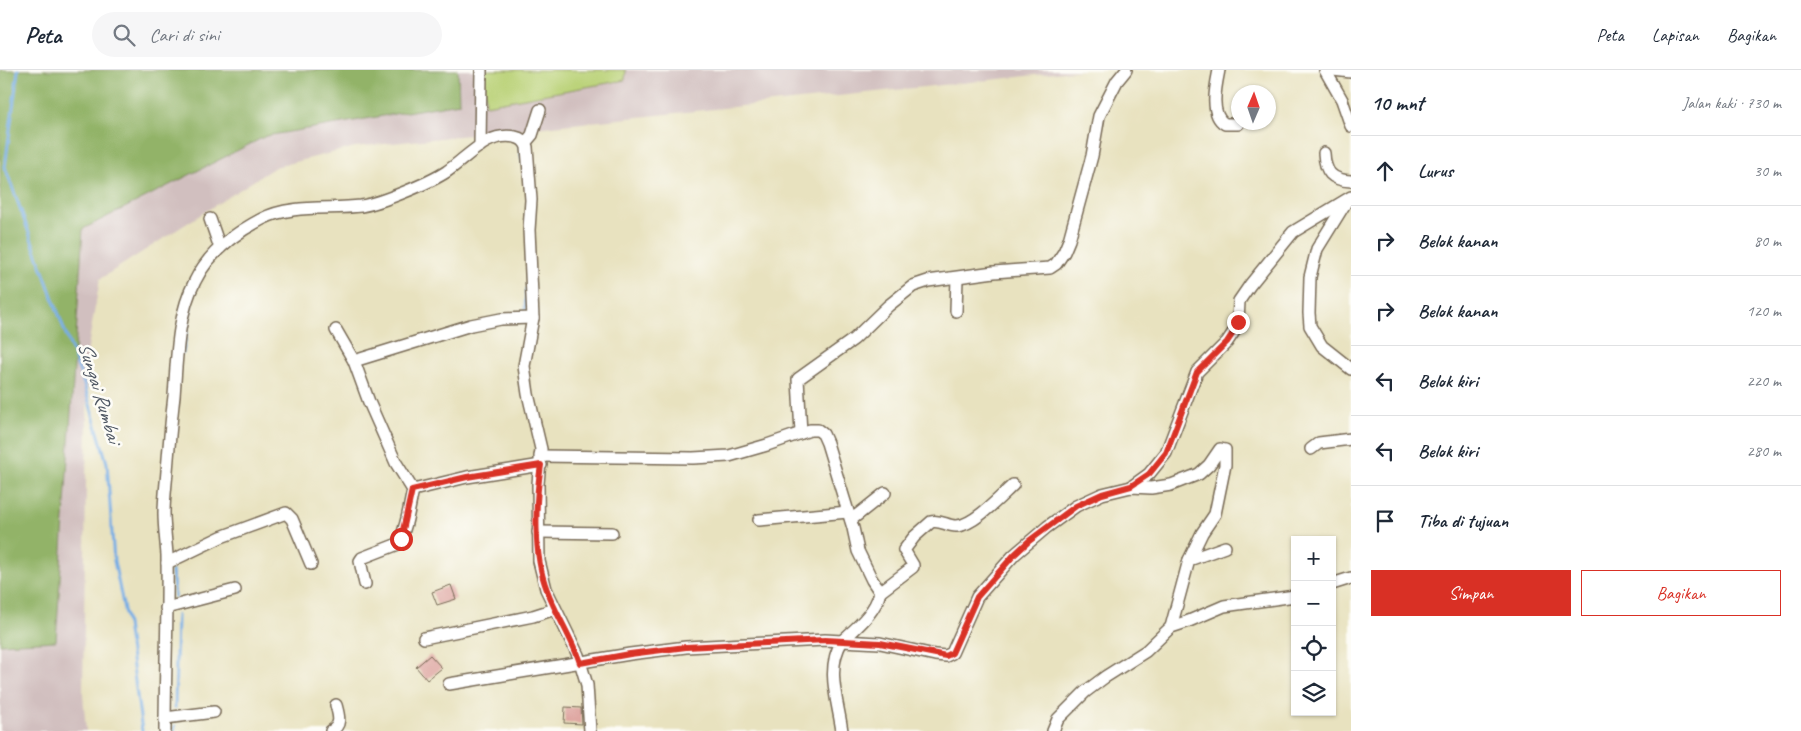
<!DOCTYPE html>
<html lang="id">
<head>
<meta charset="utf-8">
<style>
	body { margin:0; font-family:Caveat,sans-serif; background:#f6f6f7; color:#1f2937 }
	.controls { position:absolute; right:15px; bottom:15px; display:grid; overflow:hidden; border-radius:0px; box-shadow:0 1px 4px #0004 }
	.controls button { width:45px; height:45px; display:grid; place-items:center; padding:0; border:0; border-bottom:1px solid #e0e1e3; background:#fff; color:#1f2937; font:25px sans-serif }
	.compass { position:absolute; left:1231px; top:15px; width:45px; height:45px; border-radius:50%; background:#fff; box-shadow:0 1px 4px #0004; rotate:2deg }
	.stop { position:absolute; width:15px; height:15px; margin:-11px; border:4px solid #d93025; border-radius:50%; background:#fff }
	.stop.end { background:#d93025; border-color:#fff; box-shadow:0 1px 5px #0008 }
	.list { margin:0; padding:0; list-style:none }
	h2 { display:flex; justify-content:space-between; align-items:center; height:65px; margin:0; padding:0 20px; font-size:21px }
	h2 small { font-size:16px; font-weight:400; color:#747a83 }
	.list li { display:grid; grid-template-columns:32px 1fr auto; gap:15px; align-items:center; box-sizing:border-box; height:70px; padding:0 20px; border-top:1px solid #e0e1e3 }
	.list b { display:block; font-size:19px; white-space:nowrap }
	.list em { font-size:16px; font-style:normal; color:#747a83 }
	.actions { display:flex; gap:10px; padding:15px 20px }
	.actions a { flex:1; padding:11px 0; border:1px solid #d93025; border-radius:0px; text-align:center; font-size:18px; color:#d93025 }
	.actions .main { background:#d93025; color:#fff }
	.icon { flex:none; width:28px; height:28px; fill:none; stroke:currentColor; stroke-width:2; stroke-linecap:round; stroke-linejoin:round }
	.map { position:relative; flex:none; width:1351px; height:661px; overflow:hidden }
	header { display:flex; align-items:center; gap:30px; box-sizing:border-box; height:70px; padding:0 25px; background:#fff; border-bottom:1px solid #e0e1e3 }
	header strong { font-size:24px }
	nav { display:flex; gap:28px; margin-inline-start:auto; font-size:18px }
	.search { width:350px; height:45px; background:#f6f6f7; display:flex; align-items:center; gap:12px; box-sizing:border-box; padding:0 18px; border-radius:28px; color:#747a83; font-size:19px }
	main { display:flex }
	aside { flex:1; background:#fff }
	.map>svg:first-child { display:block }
</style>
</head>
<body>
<header>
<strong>Peta</strong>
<div class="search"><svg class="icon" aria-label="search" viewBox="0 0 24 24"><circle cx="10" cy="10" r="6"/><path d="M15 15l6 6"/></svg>Cari di sini</div>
<nav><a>Peta</a><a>Lapisan</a><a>Bagikan</a></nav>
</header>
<main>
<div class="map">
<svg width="1351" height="661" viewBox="0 0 1351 661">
	<rect width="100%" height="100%" fill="#fdfcf7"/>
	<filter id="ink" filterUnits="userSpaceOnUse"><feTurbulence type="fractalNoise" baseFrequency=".02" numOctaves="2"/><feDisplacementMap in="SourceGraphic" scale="10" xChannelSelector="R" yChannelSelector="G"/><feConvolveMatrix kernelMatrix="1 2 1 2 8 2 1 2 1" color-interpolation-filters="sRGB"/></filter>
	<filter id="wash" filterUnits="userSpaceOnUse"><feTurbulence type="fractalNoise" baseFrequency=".0096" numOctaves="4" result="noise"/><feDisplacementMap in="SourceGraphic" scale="20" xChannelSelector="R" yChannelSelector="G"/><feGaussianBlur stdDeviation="1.12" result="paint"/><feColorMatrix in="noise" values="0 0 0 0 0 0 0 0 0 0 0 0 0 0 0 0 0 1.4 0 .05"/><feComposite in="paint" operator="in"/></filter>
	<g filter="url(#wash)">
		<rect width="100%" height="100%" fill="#e8e2bf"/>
		<path fill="#d1bfbf" d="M0 0H1083L355 77 275 97 100 209 88 277 83 624 86 661H0Z"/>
		<path fill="#b9d176" stroke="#7a7e4a" d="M483 0H626L625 10 486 35Z"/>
		<path fill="#92b367" stroke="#666e42" d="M0 0H458L459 33 266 66 83 159 56 571 0 574Z"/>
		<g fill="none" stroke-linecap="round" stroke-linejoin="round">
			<g stroke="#76ade5" stroke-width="3">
				<path d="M18 0 5 97 83 311 107 393 114 491 127 554 142 661"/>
				<path d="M519 74 523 93"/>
				<path d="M525 245 526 219"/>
				<path d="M183 283 191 235"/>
				<path d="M172 501 175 527"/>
				<path d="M175 638 177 545"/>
				<path d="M174 661 175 656"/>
			</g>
		</g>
		<g id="blocks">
			<g fill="#dda19c">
				<path d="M451 515 456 529 437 535 432 522Z"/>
				<path d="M430 585 442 598 427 610 416 597Z"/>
				<path d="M565 637 581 638 582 654 564 653Z"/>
			</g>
		</g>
	</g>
	<g filter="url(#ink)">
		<use href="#blocks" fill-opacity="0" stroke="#786a56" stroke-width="1"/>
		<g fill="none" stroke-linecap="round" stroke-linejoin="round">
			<g stroke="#786a56" stroke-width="14">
				<g id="minor">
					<path d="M1219 0C1216 15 1209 45 1225 54H1238"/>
					<path d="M1325 0 1342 30 1351 56"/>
					<path d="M1333 0 1351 2"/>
					<path d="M526 72 532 65 540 40"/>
					<path d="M480 76 481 0"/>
					<path d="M1324 83C1325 102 1331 110 1351 111"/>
					<path d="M1346 132 1317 179 1310 207 1309 243 1310 256 1322 276 1351 299"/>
					<path d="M210 149 220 178"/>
					<path d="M956 241 957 208"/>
					<path d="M336 260 354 291 369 332 396 393 413 420C409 437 407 458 398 474L362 488 360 491 365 514"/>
					<path d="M354 291 471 255 501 249 533 248"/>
					<path d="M801 363 798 309 854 269 888 236 913 216 928 211 994 202 1050 198 1056 194 1064 182 1069 170 1092 86 1099 46 1117 11 1126 0"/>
					<path d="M1311 379 1319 373 1351 369"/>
					<path d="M540 386 693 388 729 386 767 375 810 360H818L823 364 827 373 853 458 858 481 872 510 880 522C875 543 857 557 842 571"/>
					<path d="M1131 417 1149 404 1166 383 1197 302 1227 272 1235 260 1238 252 1239 231 1250 215 1293 162 1351 127"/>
					<path d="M413 420 467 407 541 395"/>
					<path d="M759 450 848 442"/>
					<path d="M851 450 885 423"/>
					<path d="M538 462 612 463"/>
					<path d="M1189 490 1225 477"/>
					<path d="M167 493 221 467 286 443 292 449 311 494"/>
					<path d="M1332 514 1351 508"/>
					<path d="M880 522 913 497V495L904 480 905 479 914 467 931 452C940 449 948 457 957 456 974 455 1000 427 1013 415"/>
					<path d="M166 538 235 520"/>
					<path d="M424 568 533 546 555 539"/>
					<path d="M842 571 880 573 935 585 946 586 952 583 977 527 1014 485 1047 457 1076 436 1102 424 1131 417 1151 418 1171 415 1199 404 1209 395 1220 379 1225 380V395L1215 444 1202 463 1189 490 1171 557"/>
					<path d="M449 614 630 584 686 577 825 570 842 571C825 599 838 631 842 661"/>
					<path d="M165 648 214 642"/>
					<path d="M165 661C165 602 168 543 167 485 166 471 164 457 164 443 164 429 166 415 167 401 169 376 171 351 174 326 177 287 177 246 195 211 208 184 235 163 262 149 291 134 329 140 361 136 381 133 429 113 446 102 467 88 487 61 515 67 521 68 525 71 527 77L531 130 529 160 533 248 524 296 528 324 541 379 538 414 539 491 546 519 578 585 587 615 590 661"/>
					<path d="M331 661C342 655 339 646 336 635"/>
					<path d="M1053 661 1058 649 1085 622 1105 607 1146 581 1171 557 1189 551 1224 536 1295 526"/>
				</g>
			</g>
			<use href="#minor" stroke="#fff" stroke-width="11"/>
		</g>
	</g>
	<g fill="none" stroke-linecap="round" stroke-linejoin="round" filter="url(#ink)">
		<path stroke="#d93025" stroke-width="6" d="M401 469 412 420 467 407 541 395C535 433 533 484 547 520 556 545 572 568 580 593L630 584 686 577 825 570 880 573 946 586 952 583 977 527 1014 485 1029 471 1076 436 1102 424 1131 416 1149 404 1166 383 1197 302 1227 272 1235 260 1238 252"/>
	</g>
	<g text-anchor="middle" stroke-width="5" stroke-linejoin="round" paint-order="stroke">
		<g font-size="21" font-style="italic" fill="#505864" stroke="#fdfcf7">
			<text transform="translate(100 322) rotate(73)" y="7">Sungai Rumbai</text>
		</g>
	</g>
</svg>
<div class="controls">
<button>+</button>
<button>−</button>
<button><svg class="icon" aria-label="locate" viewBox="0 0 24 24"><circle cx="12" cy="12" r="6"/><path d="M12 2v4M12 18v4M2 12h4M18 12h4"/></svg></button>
<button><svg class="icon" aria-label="layers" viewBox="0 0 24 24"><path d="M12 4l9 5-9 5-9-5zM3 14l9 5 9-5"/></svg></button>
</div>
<svg class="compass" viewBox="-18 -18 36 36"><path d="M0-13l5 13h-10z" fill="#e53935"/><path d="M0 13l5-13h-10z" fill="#747a83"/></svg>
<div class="stop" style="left:401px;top:469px"></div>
<div class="stop end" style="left:1238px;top:252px"></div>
</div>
<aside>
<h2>10 mnt<small>Jalan kaki · 730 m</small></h2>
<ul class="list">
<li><svg class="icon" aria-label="ahead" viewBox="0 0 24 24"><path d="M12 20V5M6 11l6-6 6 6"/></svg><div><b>Lurus</b></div><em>30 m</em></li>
<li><svg class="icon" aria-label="right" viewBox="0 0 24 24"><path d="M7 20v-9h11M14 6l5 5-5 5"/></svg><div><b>Belok kanan</b></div><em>80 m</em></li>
<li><svg class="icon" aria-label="right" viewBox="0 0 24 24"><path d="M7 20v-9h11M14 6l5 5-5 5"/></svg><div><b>Belok kanan</b></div><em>120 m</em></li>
<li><svg class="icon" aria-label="left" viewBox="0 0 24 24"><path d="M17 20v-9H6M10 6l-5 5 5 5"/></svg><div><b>Belok kiri</b></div><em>220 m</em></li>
<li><svg class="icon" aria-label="left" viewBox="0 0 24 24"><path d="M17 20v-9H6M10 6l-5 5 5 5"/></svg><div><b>Belok kiri</b></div><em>280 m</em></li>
<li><svg class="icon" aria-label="arrive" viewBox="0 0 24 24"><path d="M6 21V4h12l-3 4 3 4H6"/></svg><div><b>Tiba di tujuan</b></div></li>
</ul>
<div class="actions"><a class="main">Simpan</a><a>Bagikan</a></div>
</aside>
</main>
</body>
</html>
